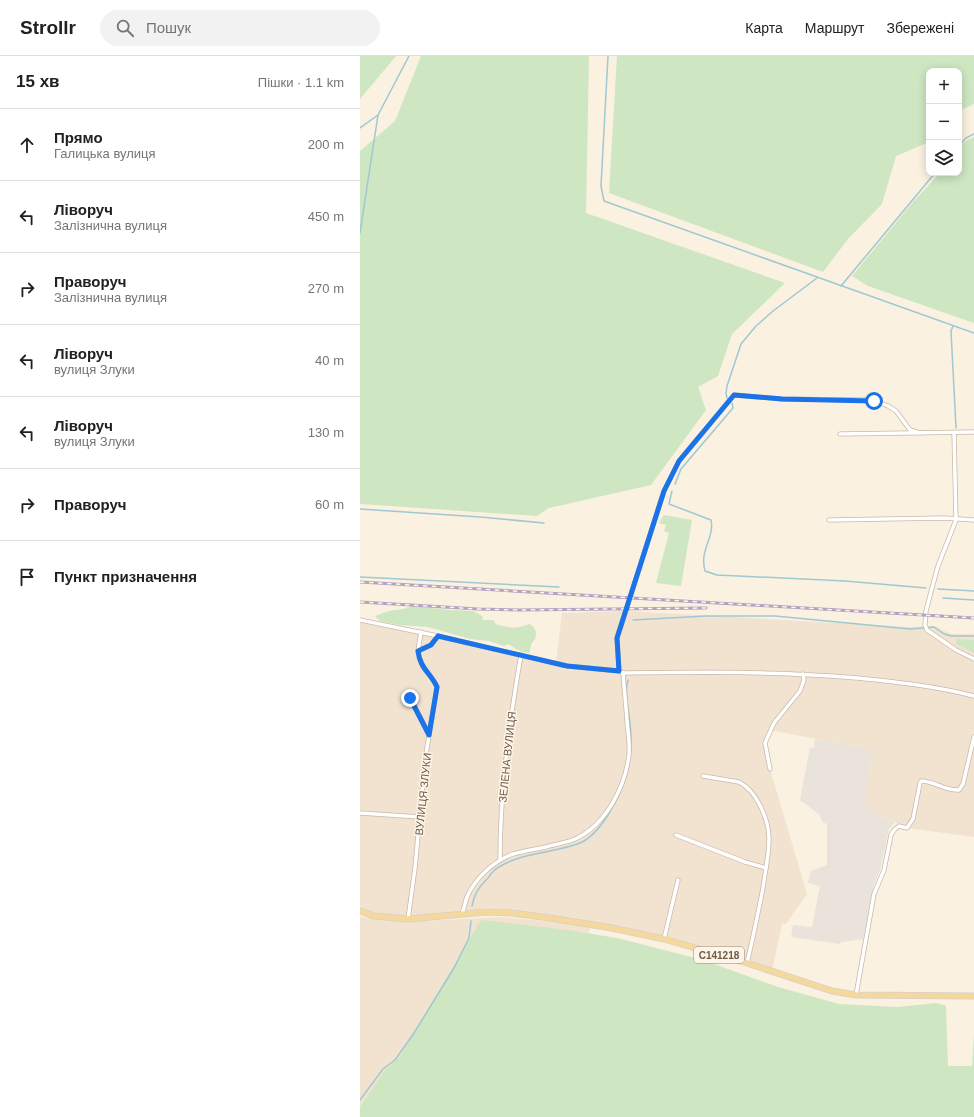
<!DOCTYPE html>
<html lang="uk">
<head>
<meta charset="utf-8">
<style>
	body { margin:0; font-family:Arial,sans-serif; background:#f2f2f2; color:#202124 }
	.controls { position:absolute; right:12px; top:12px; display:grid; overflow:hidden; border-radius:8px; box-shadow:0 2px 10px #0003 }
	.controls button { width:36px; height:36px; display:grid; place-items:center; padding:0; border:0; border-bottom:1px solid #e0e0e0; background:#fff; color:#202124; font:20px sans-serif }
	.stop { position:absolute; width:12px; height:12px; margin:-9px; border:3px solid #1a73e8; border-radius:50%; background:#fff }
	.stop.end { background:#1a73e8; border-color:#fff; box-shadow:0 1px 4px #0008 }
	.list { margin:0; padding:0; list-style:none }
	h2 { display:flex; justify-content:space-between; align-items:center; height:52px; margin:0; padding:0 16px; font-size:17px }
	h2 small { font-size:13px; font-weight:400; color:#757577 }
	.list li { display:grid; grid-template-columns:26px 1fr auto; gap:12px; align-items:center; box-sizing:border-box; height:72px; padding:0 16px; border-top:1px solid #e0e0e0 }
	.list b { display:block; font-size:15px; white-space:nowrap }
	.list p { margin:0; font-size:13px; white-space:nowrap; color:#757577 }
	.list em { font-size:13px; font-style:normal; color:#757577 }
	.icon { flex:none; width:22px; height:22px; fill:none; stroke:currentColor; stroke-width:2; stroke-linecap:round; stroke-linejoin:round }
	.map { position:relative; flex:none; width:614px; height:1061px; overflow:hidden }
	header { display:flex; align-items:center; gap:24px; box-sizing:border-box; height:56px; padding:0 20px; background:#fff; border-bottom:1px solid #e0e0e0 }
	header strong { font-size:19px }
	nav { display:flex; gap:22px; margin-inline-start:auto; font-size:14px }
	.search { width:280px; height:36px; background:#f2f2f2; display:flex; align-items:center; gap:10px; box-sizing:border-box; padding:0 14px; border-radius:22px; color:#757577; font-size:15px }
	main { display:flex }
	aside { flex:1; background:#fff }
	.map>svg:first-child { display:block }
</style>
</head>
<body>
<header>
<strong>Strollr</strong>
<div class="search"><svg class="icon" aria-label="search" viewBox="0 0 24 24"><circle cx="10" cy="10" r="6"/><path d="M15 15l6 6"/></svg>Пошук</div>
<nav><a>Карта</a><a>Маршрут</a><a>Збережені</a></nav>
</header>
<main>
<aside>
<h2>15 хв<small>Пішки · 1.1 km</small></h2>
<ul class="list">
<li><svg class="icon" aria-label="ahead" viewBox="0 0 24 24"><path d="M12 20V5M6 11l6-6 6 6"/></svg><div><b>Прямо</b><p>Галицька вулиця</p></div><em>200 m</em></li>
<li><svg class="icon" aria-label="left" viewBox="0 0 24 24"><path d="M17 20v-9H6M10 6l-5 5 5 5"/></svg><div><b>Ліворуч</b><p>Залізнична вулиця</p></div><em>450 m</em></li>
<li><svg class="icon" aria-label="right" viewBox="0 0 24 24"><path d="M7 20v-9h11M14 6l5 5-5 5"/></svg><div><b>Праворуч</b><p>Залізнична вулиця</p></div><em>270 m</em></li>
<li><svg class="icon" aria-label="left" viewBox="0 0 24 24"><path d="M17 20v-9H6M10 6l-5 5 5 5"/></svg><div><b>Ліворуч</b><p>вулиця Злуки</p></div><em>40 m</em></li>
<li><svg class="icon" aria-label="left" viewBox="0 0 24 24"><path d="M17 20v-9H6M10 6l-5 5 5 5"/></svg><div><b>Ліворуч</b><p>вулиця Злуки</p></div><em>130 m</em></li>
<li><svg class="icon" aria-label="right" viewBox="0 0 24 24"><path d="M7 20v-9h11M14 6l5 5-5 5"/></svg><div><b>Праворуч</b></div><em>60 m</em></li>
<li><svg class="icon" aria-label="arrive" viewBox="0 0 24 24"><path d="M6 21V4h12l-3 4 3 4H6"/></svg><div><b>Пункт призначення</b></div></li>
</ul>
</aside>
<div class="map">
<svg width="614" height="1061" viewBox="0 0 614 1061">
	<rect width="100%" height="100%" fill="#faf1e1"/>
	<g fill="#f1e3d0">
		<path d="M266 555 549 571 574 570 591 578H614V781L547 772 535 766 519 760 506 751 504 744 513 694 410 674 405 687 410 713 447 838 426 868H422L412 915 304 883 152 857 48 863 0 855V564L196 607 202 557Z"/>
		<path d="M0 861 43 866 142 861 204 867 230 872 188 1061H0Z"/>
	</g>
	<path fill="#e9e3dc" d="M455 683 513 694 504 744 506 751 519 760 535 766 529 773 520 814 513 831 503 883 481 886 480 888 431 881 433 869 452 871 460 830 448 827 451 815 467 809V768L462 766 460 759 440 744 450 691 454 692Z"/>
	<g fill="#cee6c1">
		<path d="M0 0H36L0 43Z"/>
		<path d="M61 0H229L226 157 425 227 372 278 358 320 338 331 346 354 291 429 189 452 177 460 0 448V95L35 65Z"/>
		<path d="M257 0H614V48L599 55V15H569V86L536 100 522 148 488 183 463 216 249 137Z"/>
		<path d="M614 81V267L508 230 492 220 553 146 580 117H599C599 100 595 88 614 81Z"/>
		<path d="M304 459 332 464 321 530 296 527 309 477 304 475 306 469 299 467Z"/>
		<path d="M53 550 89 554 113 555 122 560 123 564H133L136 568C146 572 159 573 169 568 176 571 178 578 174 585 173 586 172 586 172 587 170 590 171 594 169 597 161 596 155 593 149 588L144 590 129 585 110 583 68 571 40 569 20 565 15 560 29 555 43 553Z"/>
		<path d="M597 583 614 584V597L596 588Z"/>
		<path d="M121 864 208 874 257 882 343 904 418 931 479 948 537 951 577 947 586 950 588 1010H612L614 977V1061H0V1051L24 1015 39 1002Z"/>
	</g>
	<g fill="none" stroke-linecap="round" stroke-linejoin="round">
		<g stroke="#9fc8d2" stroke-width="1.5">
			<path d="M248 0 241 130 244 145 614 277"/>
			<path d="M0 72 18 59 49 0"/>
			<path d="M599 90 606 82 614 78"/>
			<path d="M0 177 18 59"/>
			<path d="M481 230 575 117"/>
			<path d="M593 270 591 275 596 372"/>
			<path d="M367 342 366 337 367 330 381 288 396 270 413 255 457 222"/>
			<path d="M315 428 321 413 373 352 372 347"/>
			<path d="M312 435 309 448 351 464C355 481 339 494 345 515L357 519 485 525 566 532"/>
			<path d="M0 453 120 461 184 467"/>
			<path d="M0 521 199 531"/>
			<path d="M578 533 614 535"/>
			<path d="M583 542 614 544"/>
			<path d="M273 564 346 560H415L550 573 574 571 584 578 592 580H614"/>
			<path d="M112 850C114 838 119 831 128 822 131 818 134 813 139 811 163 796 195 797 220 787 232 782 241 770 248 759 267 729 274 702 270 667 269 653 264 638 268 624"/>
			<path d="M0 1044 23 1013 35 1004 54 977 94 912 109 882 111 865"/>
		</g>
		<g stroke="#c9b9a9" stroke-width="5">
			<g id="minor">
				<path d="M594 377 596 464 578 510 572 532 566 555 565 569 567 574 596 594 614 603"/>
				<path d="M480 378 614 376"/>
				<path d="M469 464 584 462 614 464"/>
				<path d="M0 564 78 580 207 610 259 615"/>
				<path d="M58 595 61 576"/>
				<path d="M263 617 259 615 257 582 304 435 319 405 374 339 422 343 506 344 518 346 528 350 536 355 550 374 560 377"/>
				<path d="M263 617C341 616 419 615 497 622 537 626 575 630 614 640"/>
				<path d="M50 642 69 678"/>
				<path d="M410 713 405 687 414 667 440 635 444 624 443 618"/>
				<path d="M343 720 379 726C397 735 409 764 409 783 409 799 405 816 403 832 398 857 393 882 387 907"/>
				<path d="M0 757 60 761"/>
				<path d="M316 779 385 806 406 812"/>
				<path d="M140 804C140 735 149 667 161 599"/>
				<path d="M102 858C104 853 105 846 107 841 115 822 134 805 153 798 164 795 175 793 186 791 195 788 207 787 215 783 246 769 265 731 269 699 270 688 268 676 267 665 266 649 264 633 263 617"/>
				<path d="M48 863 55 812 65 704 77 631C71 617 60 613 58 595L71 589 78 580"/>
				<path d="M304 883 318 824"/>
				<path d="M496 939 514 838 524 814 531 779 534 774 539 770 547 772 553 763 560 727 561 725C574 725 586 735 599 734L603 728 614 681"/>
			</g>
		</g>
		<g stroke="#d7d1cc" stroke-width="7">
			<path id="primary" d="M0 855 14 860 48 863 127 856 152 857 190 862 252 872 304 883 387 907 472 935 496 939 614 940"/>
		</g>
		<use href="#minor" stroke="#fff" stroke-width="3.5"/>
		<use href="#primary" stroke="#f4d89e" stroke-width="5.5"/>
		<g stroke="#b4a2c1" stroke-width="3">
			<g id="rail">
				<path d="M0 526 614 562"/>
				<path d="M0 546 118 553 159 554 346 552"/>
			</g>
		</g>
		<use href="#rail" stroke="#fdf5e7" stroke-width="1.5" stroke-dasharray="4.5" stroke-linecap="butt"/>
	</g>
	<g fill="none" stroke-linecap="round" stroke-linejoin="round">
		<path stroke="#1a73e8" stroke-width="5" d="M50 642 69 679 77 631C71 617 60 613 58 595L71 589 78 580 207 610 259 615 257 582 304 435 319 405 374 339 422 343 514 345"/>
	</g>
	<g text-anchor="middle" stroke-width="3" stroke-linejoin="round" paint-order="stroke">
		<rect fill="#fdf5e7" stroke="#9a8879" stroke-width="1" x="334" y="891" width="50" height="16" rx="3"/>
		<g font-size="10" font-weight="bold" fill="#6f594a">
			<text x="359" y="903">С141218</text>
		</g>
		<g font-size="11" fill="#6f594a" stroke="#fdf5e7">
			<text transform="translate(147 701) rotate(-84)" y="4">ЗЕЛЕНА ВУЛИЦЯ</text>
			<text transform="translate(63 738) rotate(-84)" y="4">ВУЛИЦЯ ЗЛУКИ</text>
		</g>
	</g>
</svg>
<div class="controls">
<button>+</button>
<button>−</button>
<button><svg class="icon" aria-label="layers" viewBox="0 0 24 24"><path d="M12 4l9 5-9 5-9-5zM3 14l9 5 9-5"/></svg></button>
</div>
<div class="stop" style="left:514px;top:345px"></div>
<div class="stop end" style="left:50px;top:642px"></div>
</div>
</main>
</body>
</html>
